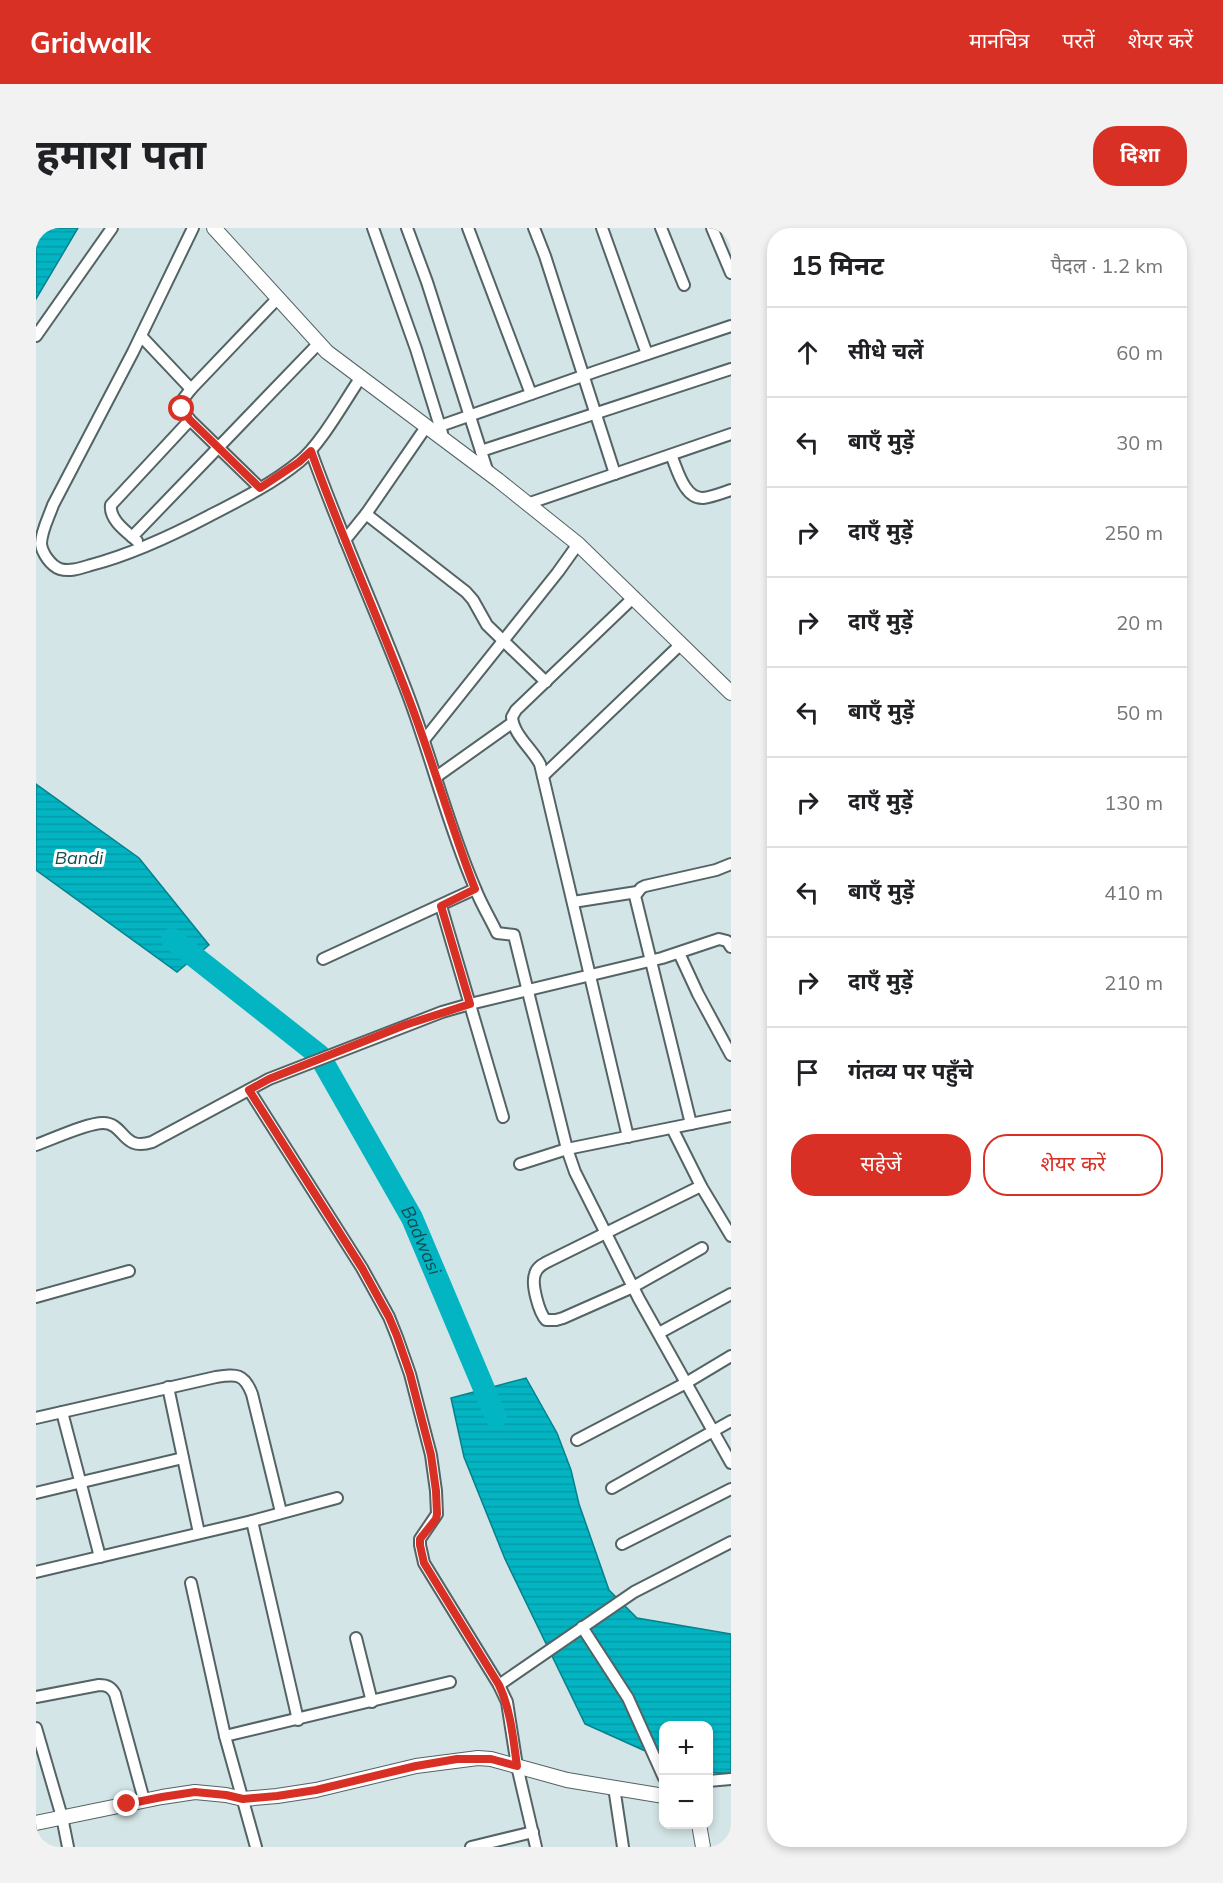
<!DOCTYPE html>
<html lang="hi">
<head>
<meta charset="utf-8">
<style>
	body { margin:0; font-family:Mulish,"Noto Sans Devanagari",sans-serif; background:#f2f2f2; color:#202124 }
	.controls { position:absolute; right:18px; bottom:18px; display:grid; overflow:hidden; border-radius:12px; box-shadow:0 3px 9px #0003 }
	.controls button { width:54px; height:54px; display:grid; place-items:center; padding:0; border:0; border-bottom:2px solid #e0e0e0; background:#fff; color:#202124; font:30px sans-serif }
	.stop { position:absolute; width:18px; height:18px; margin:-14px; border:4px solid #d93025; border-radius:50%; background:#fff }
	.stop.end { background:#d93025; border-color:#fff; box-shadow:0 2px 6px #0008 }
	.list { margin:0; padding:0; list-style:none }
	h2 { display:flex; justify-content:space-between; align-items:center; height:78px; margin:0; padding:0 24px; font-size:26px }
	h2 small { font-size:20px; font-weight:400; color:#757577 }
	.list li { display:grid; grid-template-columns:39px 1fr auto; gap:18px; align-items:center; box-sizing:border-box; height:90px; padding:0 24px; border-top:2px solid #e0e0e0 }
	.list b { display:block; font-size:22px; white-space:nowrap }
	.list em { font-size:20px; font-style:normal; color:#757577 }
	.actions { display:flex; gap:12px; padding:18px 24px }
	.actions a { flex:1; padding:14px 0; border:2px solid #d93025; border-radius:24px; text-align:center; font-size:21px; color:#d93025 }
	.actions .main { background:#d93025; color:#fff }
	.icon { flex:none; width:33px; height:33px; fill:none; stroke:currentColor; stroke-width:2; stroke-linecap:round; stroke-linejoin:round }
	.map { position:relative; flex:none; width:695px; height:1619px; overflow:hidden; border-radius:24px }
	header { display:flex; align-items:center; gap:36px; box-sizing:border-box; height:84px; padding:0 30px; background:#d93025; color:#fff }
	header strong { font-size:28px }
	nav { display:flex; gap:33px; margin-inline-start:auto; font-size:21px }
	.intro { display:flex; align-items:center; justify-content:space-between; box-sizing:border-box; height:144px; padding:0 36px }
	h1 { margin:0; font-size:42px }
	.button { padding:15px 27px; border-radius:24px; background:#d93025; color:#fff; font-size:21px; font-weight:700 }
	main { display:flex; gap:36px; padding:0 36px }
	aside { flex:1; background:#fff; border-radius:24px; box-shadow:0 3px 9px #0003 }
	.map>svg:first-child { display:block }
</style>
</head>
<body>
<header>
<strong>Gridwalk</strong>
<nav><a>मानचित्र</a><a>परतें</a><a>शेयर करें</a></nav>
</header>
<div class="intro"><h1>हमारा पता</h1><a class="button">दिशा</a></div>
<main>
<div class="map">
<svg width="695" height="1619" viewBox="0 0 695 1619">
	<defs>
		<pattern id="water-rules" width="6" height="5" patternUnits="userSpaceOnUse" patternTransform="scale(1.5)"><rect width="6" height="5" fill="#03b5c2"/><path d="M0 2.5h6" fill="none" stroke="#039aa6"/></pattern>
	</defs>
	<rect width="100%" height="100%" fill="#d3e5e6"/>
	<g fill="url(#water-rules)" stroke="#04828c" stroke-width="1.5">
		<path d="M0 0H42L0 71Z"/>
		<path d="M0 556 103 630 173 717 141 744 0 642Z"/>
		<path d="M490 1150 521 1205 535 1242 543 1276 573 1362 601 1390 695 1406V1546L673 1544 672 1498H628L627 1529 607 1522 549 1496 469 1331 428 1229 415 1170Z"/>
	</g>
	<g fill="none" stroke-linecap="round" stroke-linejoin="round">
		<path stroke="#03b5c2" stroke-width="22" id="s1" d="M136 711 283 827 376 990 460 1189"/>
		<g stroke="#546365" stroke-width="14">
			<g id="minor">
				<path d="M157 0 97 124 17 277C13 289 5 303 5 316 6 325 15 338 24 341 34 344 45 340 55 337 97 326 135 308 173 288 204 272 236 256 263 234 285 216 308 174 325 149"/>
				<path d="M337 0 380 121 406 205"/>
				<path d="M371 0 391 54 452 245"/>
				<path d="M432 0 495 166"/>
				<path d="M498 0 509 28 579 246"/>
				<path d="M566 0 611 126"/>
				<path d="M625 0 648 57"/>
				<path d="M676 0 695 45"/>
				<path d="M0 108 76 0"/>
				<path d="M105 108 155 161"/>
				<path d="M404 198 561 143 695 98"/>
				<path d="M275 223C304 305 341 385 372 467 396 531 412 598 439 660 445 676 454 690 461 705L478 707 531 921 539 944 603 1071 695 1235"/>
				<path d="M445 223 695 141"/>
				<path d="M635 227C641 240 648 271 667 270 676 269 686 265 695 262"/>
				<path d="M224 260 154 192 146 181 145 174 155 161 241 71"/>
				<path d="M491 276 695 206"/>
				<path d="M330 286 430 364 437 372 451 397 510 454"/>
				<path d="M96 309 283 115"/>
				<path d="M309 312 330 286 390 199"/>
				<path d="M101 313C91 304 73 292 75 277L154 192"/>
				<path d="M388 512 522 344 542 316"/>
				<path d="M507 548 645 416"/>
				<path d="M400 549 476 495"/>
				<path d="M537 674 601 664"/>
				<path d="M405 678 467 889"/>
				<path d="M643 725 662 766 695 827"/>
				<path d="M287 731 439 661"/>
				<path d="M213 862 326 1040 353 1089 361 1109 374 1146 395 1227 400 1263 401 1286 384 1311V1317L388 1335 463 1457 471 1474 481 1538 500 1619"/>
				<path d="M655 896 599 668 605 660 609 658 680 642 695 636"/>
				<path d="M636 900 665 958 695 1008"/>
				<path d="M592 909 504 536C496 521 477 506 476 489L480 482 598 369"/>
				<path d="M0 917C17 911 51 895 67 895 89 895 86 924 116 914L233 851 406 784 434 776 626 730 683 711 691 713 695 719"/>
				<path d="M484 936 531 921 694 888"/>
				<path d="M665 958 513 1033C507 1036 501 1039 499 1046 495 1056 503 1085 510 1092H520L527 1090 597 1059 666 1020"/>
				<path d="M0 1069 93 1043"/>
				<path d="M623 1105 695 1066"/>
				<path d="M132 1159 163 1305"/>
				<path d="M26 1184 64 1329"/>
				<path d="M0 1190 180 1149C200 1146 208 1145 216 1166L245 1284"/>
				<path d="M541 1212 650 1155 695 1128"/>
				<path d="M576 1260 695 1193"/>
				<path d="M0 1265 147 1230"/>
				<path d="M216 1293 262 1492"/>
				<path d="M586 1316 695 1261"/>
				<path d="M0 1344 216 1293 301 1270"/>
				<path d="M155 1355 189 1508 220 1619"/>
				<path d="M546 1399 592 1470 628 1550"/>
				<path d="M320 1410 336 1474"/>
				<path d="M463 1457 598 1364 695 1314"/>
				<path d="M0 1469 63 1457C71 1457 75 1459 79 1466L108 1572"/>
				<path d="M0 1500 26 1589 32 1619"/>
				<path d="M189 1508 414 1454"/>
				<path d="M672 1553 695 1551"/>
				<path d="M578 1559 587 1619"/>
				<path d="M435 1619 497 1604"/>
			</g>
		</g>
		<g stroke="#546365" stroke-width="16">
			<g id="tertiary">
				<path d="M178 0 291 124 462 252 542 316 695 465"/>
				<path d="M0 1595 126 1569 159 1564 190 1567 207 1571 241 1568 280 1562 380 1538 442 1530 455 1531 531 1552 628 1568"/>
				<path d="M663 1596 667 1619"/>
			</g>
		</g>
		<use href="#minor" stroke="#fff" stroke-width="10"/>
		<use href="#tertiary" stroke="#fff" stroke-width="14"/>
	</g>
	<g fill="none" stroke-linecap="round" stroke-linejoin="round">
		<path stroke="#d93025" stroke-width="8" d="M91 1576 126 1569 159 1564 190 1567 207 1571 241 1568 280 1562 380 1538 421 1531H455L481 1538C477 1510 475 1483 463 1457L388 1335 384 1317V1311L400 1291 401 1286 400 1263 395 1227 374 1146 361 1108 353 1089 326 1040 213 862 233 851 369 797 434 776 405 678 439 661C414 596 396 530 371 466 340 384 304 305 275 223L263 234 224 260 154 192 146 181"/>
	</g>
	<g text-anchor="middle" stroke-width="6" stroke-linejoin="round" paint-order="stroke">
		<g font-size="18" font-style="italic" fill="#0e4c52" stroke="#fff">
			<text x="43" y="636">Bandi</text>
			<text dy="6" stroke="none"><textPath href="#s1" startOffset="399">Badwasi</textPath></text>
		</g>
	</g>
</svg>
<div class="controls">
<button>+</button>
<button>−</button>
</div>
<div class="stop" style="left:146px;top:181px"></div>
<div class="stop end" style="left:91px;top:1576px"></div>
</div>
<aside>
<h2>15 मिनट<small>पैदल · 1.2 km</small></h2>
<ul class="list">
<li><svg class="icon" aria-label="ahead" viewBox="0 0 24 24"><path d="M12 20V5M6 11l6-6 6 6"/></svg><div><b>सीधे चलें</b></div><em>60 m</em></li>
<li><svg class="icon" aria-label="left" viewBox="0 0 24 24"><path d="M17 20v-9H6M10 6l-5 5 5 5"/></svg><div><b>बाएँ मुड़ें</b></div><em>30 m</em></li>
<li><svg class="icon" aria-label="right" viewBox="0 0 24 24"><path d="M7 20v-9h11M14 6l5 5-5 5"/></svg><div><b>दाएँ मुड़ें</b></div><em>250 m</em></li>
<li><svg class="icon" aria-label="right" viewBox="0 0 24 24"><path d="M7 20v-9h11M14 6l5 5-5 5"/></svg><div><b>दाएँ मुड़ें</b></div><em>20 m</em></li>
<li><svg class="icon" aria-label="left" viewBox="0 0 24 24"><path d="M17 20v-9H6M10 6l-5 5 5 5"/></svg><div><b>बाएँ मुड़ें</b></div><em>50 m</em></li>
<li><svg class="icon" aria-label="right" viewBox="0 0 24 24"><path d="M7 20v-9h11M14 6l5 5-5 5"/></svg><div><b>दाएँ मुड़ें</b></div><em>130 m</em></li>
<li><svg class="icon" aria-label="left" viewBox="0 0 24 24"><path d="M17 20v-9H6M10 6l-5 5 5 5"/></svg><div><b>बाएँ मुड़ें</b></div><em>410 m</em></li>
<li><svg class="icon" aria-label="right" viewBox="0 0 24 24"><path d="M7 20v-9h11M14 6l5 5-5 5"/></svg><div><b>दाएँ मुड़ें</b></div><em>210 m</em></li>
<li><svg class="icon" aria-label="arrive" viewBox="0 0 24 24"><path d="M6 21V4h12l-3 4 3 4H6"/></svg><div><b>गंतव्य पर पहुँचे</b></div></li>
</ul>
<div class="actions"><a class="main">सहेजें</a><a>शेयर करें</a></div>
</aside>
</main>
</body>
</html>
